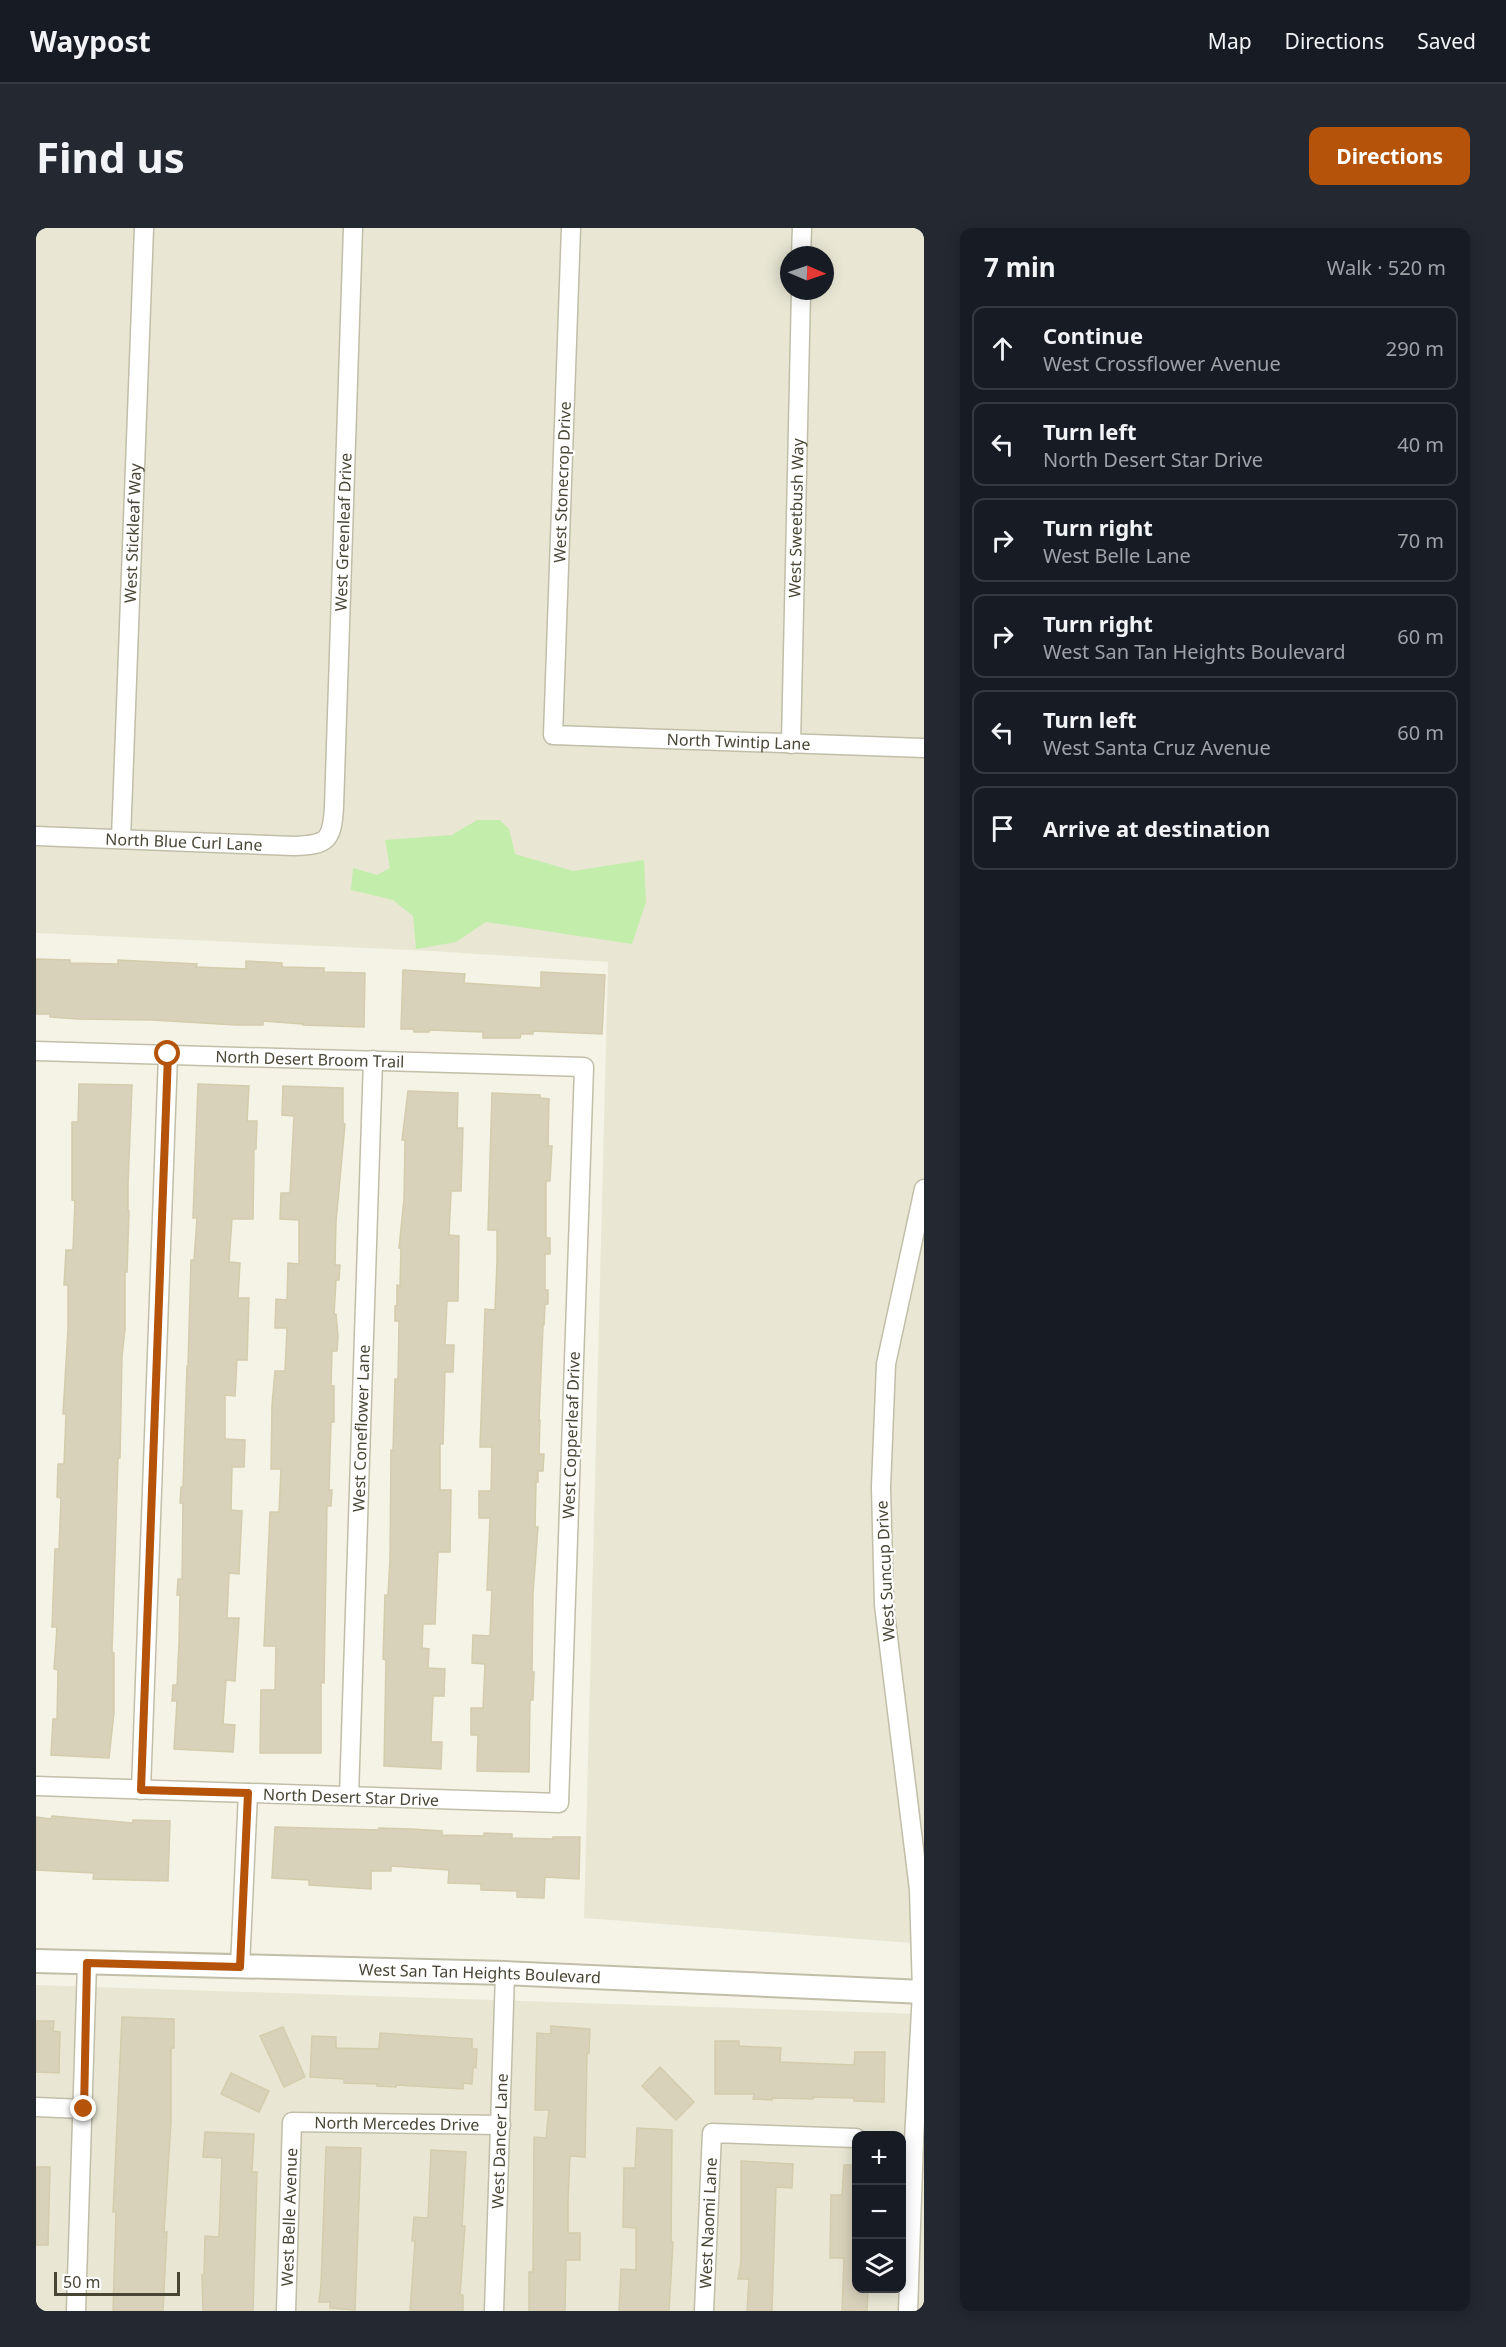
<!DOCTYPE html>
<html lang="en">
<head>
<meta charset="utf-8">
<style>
	body { margin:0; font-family:"Noto Sans",sans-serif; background:#242831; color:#f1f3f6 }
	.controls { position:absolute; right:18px; bottom:18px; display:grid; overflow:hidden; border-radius:12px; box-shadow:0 3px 15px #0003 }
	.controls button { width:54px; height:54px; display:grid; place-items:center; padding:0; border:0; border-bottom:2px solid #363941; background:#171b24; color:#f1f3f6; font:30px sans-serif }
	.compass { position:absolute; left:744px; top:18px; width:54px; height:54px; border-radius:50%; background:#171b24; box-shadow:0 3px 15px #0003; rotate:92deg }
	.scale { position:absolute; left:18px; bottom:15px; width:126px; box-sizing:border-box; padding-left:6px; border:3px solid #484535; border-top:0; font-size:16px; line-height:21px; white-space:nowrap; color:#484535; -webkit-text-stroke:4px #fff; paint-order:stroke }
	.stop { position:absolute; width:18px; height:18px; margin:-14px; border:4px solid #b45309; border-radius:50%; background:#fff }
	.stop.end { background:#b45309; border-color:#fff; box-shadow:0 2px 6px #0008 }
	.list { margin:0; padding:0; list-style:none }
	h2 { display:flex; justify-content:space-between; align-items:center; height:78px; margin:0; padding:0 24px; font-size:26px }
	h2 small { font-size:20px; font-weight:400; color:#9ea1a6 }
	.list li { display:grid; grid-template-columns:39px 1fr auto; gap:18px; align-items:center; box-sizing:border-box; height:84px; margin:0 12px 12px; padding:0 12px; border:2px solid #363941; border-radius:12px }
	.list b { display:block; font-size:22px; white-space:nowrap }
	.list p { margin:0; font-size:20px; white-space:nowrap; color:#9ea1a6 }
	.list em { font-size:20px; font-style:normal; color:#9ea1a6 }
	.icon { flex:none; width:33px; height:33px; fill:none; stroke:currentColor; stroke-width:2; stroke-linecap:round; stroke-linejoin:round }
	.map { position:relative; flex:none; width:888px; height:2083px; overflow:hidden; border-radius:12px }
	header { display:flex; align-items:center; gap:36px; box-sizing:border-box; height:84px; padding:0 30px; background:#171b24; border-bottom:2px solid #363941 }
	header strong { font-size:28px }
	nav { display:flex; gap:33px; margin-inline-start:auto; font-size:21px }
	.intro { display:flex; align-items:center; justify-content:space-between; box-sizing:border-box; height:144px; padding:0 36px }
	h1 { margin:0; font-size:42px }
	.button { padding:15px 27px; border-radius:12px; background:#b45309; color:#fff; font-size:21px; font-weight:700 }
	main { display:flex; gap:36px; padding:0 36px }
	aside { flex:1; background:#171b24; border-radius:12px; box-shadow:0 3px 15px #0003 }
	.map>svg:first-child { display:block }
</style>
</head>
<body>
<header>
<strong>Waypost</strong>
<nav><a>Map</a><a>Directions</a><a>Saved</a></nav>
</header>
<div class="intro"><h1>Find us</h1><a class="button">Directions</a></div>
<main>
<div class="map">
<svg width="888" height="2083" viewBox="0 0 888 2083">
	<rect width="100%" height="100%" fill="#f5f3e6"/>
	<g fill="#e9e7d4" fill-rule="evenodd">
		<path d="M0 0H888V1716L548 1690 572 734 395 723 0 705ZM753 27H789V63H753Z"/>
		<path d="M0 1757 888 1786V2083H0ZM820 1908H866V2060H820Z"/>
	</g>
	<path fill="#c2edab" d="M441 592H464L473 601 479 626 537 643 608 632 610 674 596 716 450 694 420 714 380 721 377 688 357 672 315 662 317 640 341 647 354 640 349 612 416 607Z"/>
	<g fill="#d8d2bb" stroke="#d3ccad" stroke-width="1.5">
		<path d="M0 731 34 732V735L82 736V732L161 736 160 739 210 741V733L246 735V739L288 740V744L329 745 328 799 267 797V796L227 793V797H200L116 792 42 791 14 789V786H0Z"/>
		<path d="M367 742 429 746 428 755 505 760V744L569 747 566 806 497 803V806H485L484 810H447V804L393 802V804H378V801H365Z"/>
		<path d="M43 856 96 857 92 957V983H93L91 1044H89V1101L86 1129 84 1230H82L76 1424 78 1425V1485L73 1530 15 1527 17 1491H21L22 1442 18 1441 21 1399H16L19 1321H23L25 1270 21 1269 22 1236H28L30 1186H27L32 1101V1057H28L30 1022H37L39 973 36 972V894H42Z"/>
		<path d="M162 856 213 858 211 893H221L220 921H218L217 991H196L193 1034 204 1035 202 1070H213L211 1132H201L199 1168 189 1167V1211L209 1212 208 1239H196L195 1282 206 1283 203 1346 193 1345 191 1390H203L199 1453 190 1452 187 1496 199 1497 197 1524 138 1521 141 1473H136L137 1457H141L143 1415 144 1367H141L142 1351H146L147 1275H144L145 1259H147L151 1138H152L155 1032H158L161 990H157Z"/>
		<path d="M247 858 307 860V895L309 896 300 994 299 1037H304L303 1052H300L298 1086H300L302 1108 301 1123H296L295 1158H298V1194H295L293 1262H296L295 1278H291L288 1455 285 1454V1525H224L225 1462H239L240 1418H228L234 1284H243L245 1241H235L236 1177 239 1143H249L251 1100H239L240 1071 251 1072 252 1035 263 1036V992L244 991 245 965H254L258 888 246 887Z"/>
		<path d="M372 863 422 865 421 900H427L425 963H415L413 1007 423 1008 422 1073H411L409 1117H418L417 1144H409L407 1216H404V1262H415L414 1324H402L399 1396H387L386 1420 393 1421 392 1440 409 1441 408 1468H397L395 1514H406L405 1541 348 1538 350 1432 347 1431 349 1367H352L354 1332 355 1222 357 1223 359 1151H362L363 1093H359V1078H361V1057L364 1058 365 1020H363L368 971 369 912H366Z"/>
		<path d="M456 865 504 867V870L513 871 512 918H516L514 953H510V1010H514V1026H509V1062H512V1076H509L508 1097H507L503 1192H504L503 1226H508L507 1243H502V1254H500L499 1299H502L497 1365 496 1444H498L497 1472H494L493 1544 441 1543 442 1507H435V1480H447L449 1436 436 1435 437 1407 454 1408 456 1362H451L454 1290H443V1263H455L456 1219H444L449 1081 459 1082 461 1034V1002H452Z"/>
		<path d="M16 1588 97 1595V1592L134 1593 132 1653 57 1651 58 1645 0 1642V1589L15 1591Z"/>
		<path d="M239 1599 343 1602V1600L376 1601 406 1603V1607L448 1608V1605L476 1606V1610L517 1611V1609H544L543 1651 509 1649 508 1670 481 1669V1663L445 1662V1656L412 1655 413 1642 355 1638V1643H335V1661L273 1657V1652L236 1650Z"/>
		<path d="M86 1789 138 1791V1820H135V1894L128 2004H131L127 2083H77L80 1984H77Z"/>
		<path d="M0 1793H18L17 1803 24 1804 23 1845 0 1844Z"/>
		<path d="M515 1798 554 1801 553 1825H551L549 1929 534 1928 532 1973V2005H544V2032H530L529 2083H493V2044H497L498 1909 510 1910 513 1882H499L501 1805 515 1806Z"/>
		<path d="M247 1799 269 1849 248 1859 224 1808Z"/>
		<path d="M344 1805 436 1811V1821H441L440 1840 437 1839 436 1856 427 1855V1861L360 1857V1859L341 1858V1856L308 1855V1851L274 1849 276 1808 300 1809V1820L343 1821Z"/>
		<path d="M679 1813H703V1818L745 1820 744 1834 818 1837 819 1824H849L848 1874 818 1873V1870L777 1869V1871L736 1870V1872L717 1871 718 1866H679Z"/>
		<path d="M624 1839 658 1874 640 1892 606 1858Z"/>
		<path d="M195 1845 233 1863 223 1884 185 1866Z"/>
		<path d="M601 1900 636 1902 635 2014H637L633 2083H583L585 2041 600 2042V2000L587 1999 588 1940H599Z"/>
		<path d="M169 1904 218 1906 216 1944H221L217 2083H167L166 2047H168L169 2008 183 2009 186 1930 167 1929Z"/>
		<path d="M290 1919 325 1920 319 2082 294 2080V2074H283L285 2057Z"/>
		<path d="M395 1922 430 1924 426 1998H429L424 2067H427V2083H374L379 2013H376L378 1989 392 1990Z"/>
		<path d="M705 1933 757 1936 756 1960 740 1959 736 2083H711L713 2051H702L705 2033Z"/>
		<path d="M808 1937H820V2061H832L831 2083H806L808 2030H794L795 1967H806Z"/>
		<path d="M0 1939H14L12 2017H0Z"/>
	</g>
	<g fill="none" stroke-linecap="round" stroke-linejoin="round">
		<g stroke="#c1bea8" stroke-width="21">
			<g id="minor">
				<path id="s1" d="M535 0 517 507 888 520"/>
				<path d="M765 27 766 0"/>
				<path id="s2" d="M755 516 765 63"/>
				<path id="s3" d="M0 608 258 618C291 617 296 613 298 579L317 0"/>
				<path id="s4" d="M85 611 108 0"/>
				<path id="s5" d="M0 823 548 839 523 1575 0 1558"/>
				<path d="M105 1562 132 827"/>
				<path id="s6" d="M313 1568 337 832"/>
				<path d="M204 1739 212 1565"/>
				<path d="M0 1879 47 1881"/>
				<path d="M40 2083 51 1735"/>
				<path id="s7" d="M250 2083 256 1894 465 1897"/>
				<path id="s8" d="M458 2083 469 1745"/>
				<path id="s9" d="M668 2083 676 1905 820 1910"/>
				<path d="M872 2083 878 1912 886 1764 883 1662 848 1377 845 1259 850 1136 888 961"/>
			</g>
		</g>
		<g stroke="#c1bea8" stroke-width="26">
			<g id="tertiary">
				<path id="s10" d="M0 1733 469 1745 888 1764"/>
			</g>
		</g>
		<use href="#minor" stroke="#fff" stroke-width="18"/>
		<use href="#tertiary" stroke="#fff" stroke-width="22"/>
	</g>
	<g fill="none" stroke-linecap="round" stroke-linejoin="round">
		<path stroke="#b45309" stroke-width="8" d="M48 1881 51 1735 204 1739 212 1565 105 1562 132 826"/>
	</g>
	<g text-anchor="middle" stroke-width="4.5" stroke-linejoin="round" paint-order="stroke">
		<g font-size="16" fill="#484535" stroke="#fff">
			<text transform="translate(526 254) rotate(-88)" y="6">West Stonecrop Drive</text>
			<text dy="6" stroke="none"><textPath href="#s2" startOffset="226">West Sweetbush Way</textPath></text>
			<text dy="6" stroke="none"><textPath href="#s3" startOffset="600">West Greenleaf Drive</textPath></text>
			<text dy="6" stroke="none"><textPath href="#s4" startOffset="306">West Stickleaf Way</textPath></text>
			<text dy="6" stroke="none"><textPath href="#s1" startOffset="693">North Twintip Lane</textPath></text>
			<text dy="6" stroke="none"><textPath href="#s3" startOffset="148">North Blue Curl Lane</textPath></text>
			<text dy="6" stroke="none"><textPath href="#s5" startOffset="274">North Desert Broom Trail</textPath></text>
			<text dy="6" stroke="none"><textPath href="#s6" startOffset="368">West Coneflower Lane</textPath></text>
			<text transform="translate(535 1207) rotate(-88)" y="6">West Copperleaf Drive</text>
			<text transform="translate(849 1343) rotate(-93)" y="6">West Suncup Drive</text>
			<text transform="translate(315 1569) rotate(2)" y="6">North Desert Star Drive</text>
			<text dy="6" stroke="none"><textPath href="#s10" startOffset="444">West San Tan Heights Boulevard</textPath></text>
			<text dy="6" stroke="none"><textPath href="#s7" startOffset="294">North Mercedes Drive</textPath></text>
			<text dy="6" stroke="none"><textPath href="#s8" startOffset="170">West Dancer Lane</textPath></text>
			<text dy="6" stroke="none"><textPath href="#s7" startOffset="94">West Belle Avenue</textPath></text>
			<text dy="6" stroke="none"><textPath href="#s9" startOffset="88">West Naomi Lane</textPath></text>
		</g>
	</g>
</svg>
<div class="controls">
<button>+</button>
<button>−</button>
<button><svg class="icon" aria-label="layers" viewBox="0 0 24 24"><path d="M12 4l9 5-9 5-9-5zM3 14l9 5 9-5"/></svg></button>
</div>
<svg class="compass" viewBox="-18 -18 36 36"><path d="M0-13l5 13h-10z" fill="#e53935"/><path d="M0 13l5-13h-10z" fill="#9ea1a6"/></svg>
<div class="scale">50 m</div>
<div class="stop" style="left:132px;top:826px"></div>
<div class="stop end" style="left:48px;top:1881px"></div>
</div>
<aside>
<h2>7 min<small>Walk · 520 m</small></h2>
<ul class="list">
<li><svg class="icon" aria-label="ahead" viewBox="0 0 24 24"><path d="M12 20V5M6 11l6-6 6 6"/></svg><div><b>Continue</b><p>West Crossflower Avenue</p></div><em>290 m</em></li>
<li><svg class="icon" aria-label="left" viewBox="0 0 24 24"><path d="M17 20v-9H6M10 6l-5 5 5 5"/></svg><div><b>Turn left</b><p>North Desert Star Drive</p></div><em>40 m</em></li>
<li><svg class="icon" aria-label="right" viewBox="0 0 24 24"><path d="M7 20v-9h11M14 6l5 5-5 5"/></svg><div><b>Turn right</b><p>West Belle Lane</p></div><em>70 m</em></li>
<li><svg class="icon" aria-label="right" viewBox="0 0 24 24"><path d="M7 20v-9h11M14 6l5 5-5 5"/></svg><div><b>Turn right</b><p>West San Tan Heights Boulevard</p></div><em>60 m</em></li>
<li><svg class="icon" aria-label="left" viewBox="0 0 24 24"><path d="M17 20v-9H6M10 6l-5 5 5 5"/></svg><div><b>Turn left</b><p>West Santa Cruz Avenue</p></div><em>60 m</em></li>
<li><svg class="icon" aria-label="arrive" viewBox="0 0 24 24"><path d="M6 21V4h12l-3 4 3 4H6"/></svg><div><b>Arrive at destination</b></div></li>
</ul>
</aside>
</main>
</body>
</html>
